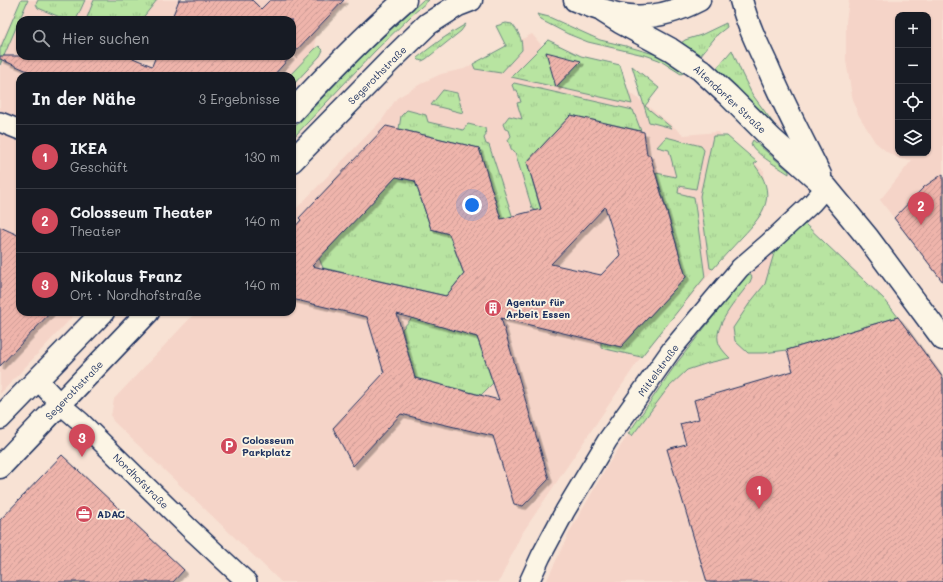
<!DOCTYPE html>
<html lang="de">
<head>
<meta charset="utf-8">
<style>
	body { margin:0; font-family:Mali,sans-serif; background:#242831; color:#f1f3f6 }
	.controls { position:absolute; right:12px; top:12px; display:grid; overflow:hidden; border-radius:8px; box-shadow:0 1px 3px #0004 }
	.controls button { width:36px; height:36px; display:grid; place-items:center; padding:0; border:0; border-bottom:1px solid #363941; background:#171b24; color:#f1f3f6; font:20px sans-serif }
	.you { position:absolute; left:472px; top:205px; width:14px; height:14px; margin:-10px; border:3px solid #fff; border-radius:50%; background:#1a73e8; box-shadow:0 0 0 6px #1a73e833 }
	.badge { display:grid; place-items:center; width:26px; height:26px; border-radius:50%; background:#d1495b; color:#fff; font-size:13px; font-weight:700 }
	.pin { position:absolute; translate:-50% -33px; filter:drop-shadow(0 1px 2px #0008) }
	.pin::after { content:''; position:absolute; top:21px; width:14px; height:12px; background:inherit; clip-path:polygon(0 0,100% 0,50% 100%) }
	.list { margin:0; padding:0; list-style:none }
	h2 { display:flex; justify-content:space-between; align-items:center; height:52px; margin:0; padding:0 16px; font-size:17px }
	h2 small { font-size:13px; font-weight:400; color:#9ea1a6 }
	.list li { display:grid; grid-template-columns:26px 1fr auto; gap:12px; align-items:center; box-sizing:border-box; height:64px; padding:0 16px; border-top:1px solid #363941 }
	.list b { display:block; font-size:15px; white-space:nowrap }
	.list p { margin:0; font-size:13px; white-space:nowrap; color:#9ea1a6 }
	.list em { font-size:13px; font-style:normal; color:#9ea1a6 }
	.icon { flex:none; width:22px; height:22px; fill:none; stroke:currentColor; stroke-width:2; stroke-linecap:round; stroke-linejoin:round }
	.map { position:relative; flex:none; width:943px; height:582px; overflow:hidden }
	.search { position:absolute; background:#171b24; box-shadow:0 1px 3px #0004; left:16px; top:16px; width:280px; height:44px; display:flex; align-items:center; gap:10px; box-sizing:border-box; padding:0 14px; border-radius:12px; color:#9ea1a6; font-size:15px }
	.panel { position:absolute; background:#171b24; box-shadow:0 1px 3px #0004; left:16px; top:72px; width:280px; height:244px; border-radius:12px }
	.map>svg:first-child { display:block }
</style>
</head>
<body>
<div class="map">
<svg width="943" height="582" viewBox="0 0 943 582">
	<defs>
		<pattern id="grass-tufts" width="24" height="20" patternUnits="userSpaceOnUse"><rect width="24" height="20" fill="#b8e4a1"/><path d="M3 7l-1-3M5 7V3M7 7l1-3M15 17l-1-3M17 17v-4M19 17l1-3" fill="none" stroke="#9ec48d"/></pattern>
		<pattern id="building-hatch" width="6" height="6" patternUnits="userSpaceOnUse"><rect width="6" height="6" fill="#efb4ab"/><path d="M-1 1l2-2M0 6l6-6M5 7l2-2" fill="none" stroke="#cc9b96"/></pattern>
		<filter id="shadow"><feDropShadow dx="3.5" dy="3.5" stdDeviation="0" flood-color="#0004"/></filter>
	</defs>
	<rect width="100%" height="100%" fill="#f8e2d4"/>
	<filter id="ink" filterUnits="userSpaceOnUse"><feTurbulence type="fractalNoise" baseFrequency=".025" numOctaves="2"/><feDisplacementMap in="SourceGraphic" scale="8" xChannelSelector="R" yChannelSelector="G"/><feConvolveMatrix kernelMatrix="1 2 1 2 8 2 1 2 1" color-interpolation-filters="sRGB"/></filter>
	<g filter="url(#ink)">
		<g fill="#f5d4c8" fill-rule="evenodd">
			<path d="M21 0H349L315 33 316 61 292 86V76H20V312H77L0 394V44ZM20 20H292V56H20Z"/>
			<path d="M849 0H943V282L880 200 912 160 900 159 887 152 875 142 858 114 852 96 846 61V22ZM898 15H928V153H898Z"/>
			<path d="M532 34 542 46 607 74 684 135 718 132 764 171V210L758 219 725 255 641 357 521 535 499 582H281L113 421 111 416 114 399 196 312H292V213L382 120 397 98 424 82 441 74 464 69Z"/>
			<path d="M805 224 885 300 943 376V582H546L570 531 609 463 676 364 743 279Z"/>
		</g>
		<g fill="url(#grass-tufts)" stroke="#6a8a80">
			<path d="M21 0H28L0 65V49Z"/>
			<path d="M38 0H85L76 20H67L38 8 36 4Z"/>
			<path d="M94 0H157L141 20H86Z"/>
			<path d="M423 0H429L412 15 374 52 292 139V130L359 59Z"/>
			<path d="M537 14 549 17 600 40 626 46 668 58 686 72 681 74 659 60 648 56 588 42 568 34 541 20Z"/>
			<path d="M506 23 512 24C519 33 522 38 522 50L501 73 475 69 473 64 506 46 496 26Z"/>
			<path d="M726 23 727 27 718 34 700 56 681 43 685 40 701 35Z"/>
			<path d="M466 24 461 31 426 59 422 61 419 60 417 58C433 45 448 34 466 24Z"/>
			<path d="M548 40 581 56 620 65 632 104 511 77Z"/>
			<path d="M319 46 323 50 320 56 292 86V76H289L315 49Z"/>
			<path d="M732 50 742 74 752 94 779 131 716 69Z"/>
			<path d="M632 66 659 88 645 106 672 128 649 122Z"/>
			<path d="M514 83 633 110 641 131 571 115 527 162 543 217 532 208 515 152 512 151 508 140 511 136 509 130 505 129 503 124 509 116 522 119 517 103 521 102 517 90H514L512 85Z"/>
			<path d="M443 90 457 93 463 113 431 105Z"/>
			<path d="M407 110 426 115 428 122 463 130 468 124 485 128 486 135 484 138 486 144 489 145 513 218 501 219 479 148 399 129 401 116Z"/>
			<path d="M713 136H727L757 162 754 164C778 195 765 213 742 237 732 248 722 258 713 269L710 268 700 196Z"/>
			<path d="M666 137 701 146 704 150 696 189 679 186 678 193 694 197 705 277 641 357 601 348V342L621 347 686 277 656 173 676 177 669 150 657 147Z"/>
			<path d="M753 140 789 171V174C780 168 755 154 751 144Z"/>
			<path d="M396 177 415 181 431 229 449 234 464 274 446 296 323 268 319 258Z"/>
			<path d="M805 224 885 300 898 317 787 350 764 353H748L735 341 733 328 749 304 765 284 775 250Z"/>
			<path d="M749 273 752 277 750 282C740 296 715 323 718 340 719 347 725 353 730 358L708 363 687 370 668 388 632 436 628 434 676 364 743 279Z"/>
			<path d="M412 318 477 337 493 383 481 395 415 378 402 329Z"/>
		</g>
		<g fill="url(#building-hatch)" stroke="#1b2f5e" fill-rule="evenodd" filter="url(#shadow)">
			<path d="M179 0H252L261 9 270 0H344L292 55V20H171Z"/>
			<path d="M546 52 581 61 556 87Z"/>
			<path d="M0 56H128L152 66 156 56H291L273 76H39L0 59Z"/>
			<path d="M571 115 644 132 647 155H650L686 277 621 347 501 318 549 479 523 506 514 504 493 436 429 421 401 414 353 466 333 428 384 373 367 317 292 299V230L301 220 299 218 386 126 479 148 501 219 541 209 527 162ZM396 177 415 181 431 229 449 234 464 274 446 296 312 266ZM605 207 620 255 601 275 551 264ZM397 314 477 337 499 400 415 378Z"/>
			<path d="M943 174V282L894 218 924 187Z"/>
			<path d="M0 227 20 236V312H51L0 366Z"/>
			<path d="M898 317 943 378V582H707L667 449 686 444 680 424 699 419 694 400 793 371 787 350Z"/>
			<path d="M62 455 184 570 173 582H0V520Z"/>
		</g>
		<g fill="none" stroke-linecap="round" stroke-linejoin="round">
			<g stroke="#1b2f5e" stroke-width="22">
				<g id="minor">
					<path d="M0 122 20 130"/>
					<path d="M37 379 60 404 81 422 188 527 247 582"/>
					<path d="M529 582 541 556 565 511 607 441 672 349 740 268 769 243 812 203 826 187"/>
				</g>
			</g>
			<g stroke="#1b2f5e" stroke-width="25">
				<g id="secondary">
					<path d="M575 0C622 20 653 24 699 0"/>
					<path d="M741 0C747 23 757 44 767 65 783 103 802 139 820 175"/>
					<path d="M604 12 620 22 670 49 701 70 729 96 772 139 826 187 868 238 943 339"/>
					<path d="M292 112C328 73 365 35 405 0"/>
					<path d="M292 161 389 62 428 24 458 5 471 0"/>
					<path d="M0 418 103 312"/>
					<path d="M0 467 148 312"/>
				</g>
			</g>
			<use href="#minor" stroke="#fcf5e5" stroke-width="19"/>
			<use href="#secondary" stroke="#fcf5e5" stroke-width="22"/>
		</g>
	</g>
	<defs>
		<g id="building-disc" transform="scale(0.9)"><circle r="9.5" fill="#d1495b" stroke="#fcf5e5"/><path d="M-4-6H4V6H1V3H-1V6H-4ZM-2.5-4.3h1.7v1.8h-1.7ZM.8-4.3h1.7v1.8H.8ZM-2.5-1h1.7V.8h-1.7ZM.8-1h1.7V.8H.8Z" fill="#fff"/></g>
		<g id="parking-disc" transform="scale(0.9)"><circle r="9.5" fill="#d1495b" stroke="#fcf5e5"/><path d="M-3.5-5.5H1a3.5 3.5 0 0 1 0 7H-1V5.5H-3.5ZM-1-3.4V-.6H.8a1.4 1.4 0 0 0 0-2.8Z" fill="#fff"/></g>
		<g id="office-disc" transform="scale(0.9)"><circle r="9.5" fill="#d1495b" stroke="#fcf5e5"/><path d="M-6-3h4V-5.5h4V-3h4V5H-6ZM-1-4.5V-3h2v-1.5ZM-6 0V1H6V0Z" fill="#fff"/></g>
	</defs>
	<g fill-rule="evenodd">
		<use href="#building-disc" x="493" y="308"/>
		<use href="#parking-disc" x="229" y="446"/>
		<use href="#office-disc" x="84" y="514"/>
	</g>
	<g text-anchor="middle" stroke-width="3.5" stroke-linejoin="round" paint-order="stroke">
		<g font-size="10" fill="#1b2f5e" stroke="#fcf5e5">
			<text transform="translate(377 75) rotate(-45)" y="4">Segerothstraße</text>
			<text transform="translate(730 99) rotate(43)" y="4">Altendorfer Straße</text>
			<text transform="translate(658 370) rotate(-54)" y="4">Mittelstraße</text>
			<text transform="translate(74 390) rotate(-46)" y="4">Segerothstraße</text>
			<text transform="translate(141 481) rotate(45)" y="4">Nordhofstraße</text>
		</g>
		<g font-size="10" font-weight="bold" fill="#1b2f5e" stroke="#fcf5e5" text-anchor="start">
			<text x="506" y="306">Agentur für<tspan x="506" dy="12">Arbeit Essen</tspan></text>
			<text x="242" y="444">Colosseum<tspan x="242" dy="12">Parkplatz</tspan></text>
			<text x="97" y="518">ADAC</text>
		</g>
	</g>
</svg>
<div class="controls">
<button>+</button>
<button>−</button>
<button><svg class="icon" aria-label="locate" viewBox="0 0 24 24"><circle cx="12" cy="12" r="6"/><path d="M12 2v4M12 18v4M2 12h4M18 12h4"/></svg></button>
<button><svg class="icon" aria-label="layers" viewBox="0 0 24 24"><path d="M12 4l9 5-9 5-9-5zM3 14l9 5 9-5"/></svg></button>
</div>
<div class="you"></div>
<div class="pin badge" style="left:759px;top:509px">1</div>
<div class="pin badge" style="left:921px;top:225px">2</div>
<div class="pin badge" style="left:82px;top:457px">3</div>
<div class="search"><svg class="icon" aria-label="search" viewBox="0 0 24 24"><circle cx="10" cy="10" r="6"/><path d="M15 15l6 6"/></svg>Hier suchen</div>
<section class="panel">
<h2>In der Nähe<small>3 Ergebnisse</small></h2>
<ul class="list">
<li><span class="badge">1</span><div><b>IKEA</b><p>Geschäft</p></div><em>130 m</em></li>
<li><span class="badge">2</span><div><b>Colosseum Theater</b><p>Theater</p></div><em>140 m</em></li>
<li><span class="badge">3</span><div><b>Nikolaus Franz</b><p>Ort · Nordhofstraße</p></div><em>140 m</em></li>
</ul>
</section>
</div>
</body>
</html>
